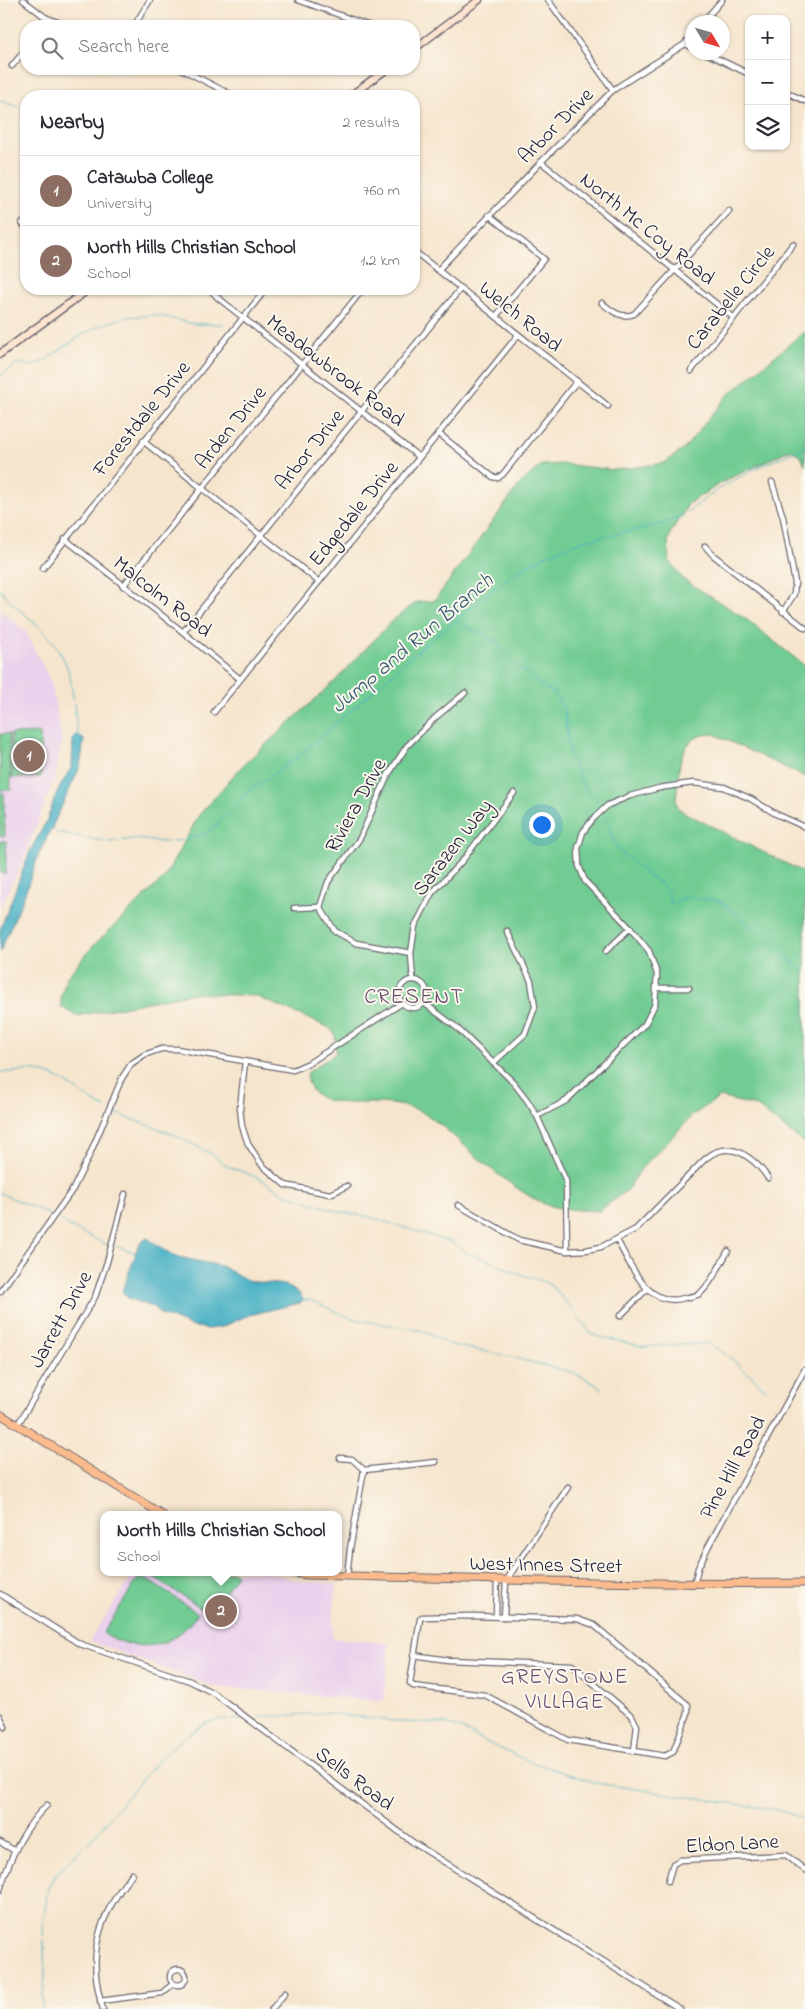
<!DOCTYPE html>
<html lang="en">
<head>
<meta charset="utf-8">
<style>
	body { margin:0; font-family:"Indie Flower",sans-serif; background:#f7f7f7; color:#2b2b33 }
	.controls { position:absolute; right:15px; top:15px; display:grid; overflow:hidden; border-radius:10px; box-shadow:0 1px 4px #0004 }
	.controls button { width:45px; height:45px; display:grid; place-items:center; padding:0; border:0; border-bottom:1px solid #e1e1e2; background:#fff; color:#2b2b33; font:25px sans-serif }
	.compass { position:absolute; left:685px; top:15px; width:45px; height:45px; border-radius:50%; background:#fff; box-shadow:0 1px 4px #0004; rotate:128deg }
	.you { position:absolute; left:541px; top:824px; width:18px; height:18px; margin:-12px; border:4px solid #fff; border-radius:50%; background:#1a73e8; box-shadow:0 0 0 8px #1a73e833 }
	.badge { display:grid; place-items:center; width:32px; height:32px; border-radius:50%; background:#d1495b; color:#fff; font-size:16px; font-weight:700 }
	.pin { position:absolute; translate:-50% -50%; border:2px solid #fff; box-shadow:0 1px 5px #0006 }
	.popup { position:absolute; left:100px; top:1511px; width:242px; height:65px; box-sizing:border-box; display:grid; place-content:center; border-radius:10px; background:#fff; filter:drop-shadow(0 1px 4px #0005); font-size:16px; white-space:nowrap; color:#7c7c81 }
	.popup b { font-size:19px; color:#2b2b33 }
	.popup::after { content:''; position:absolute; left:50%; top:100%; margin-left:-10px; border:10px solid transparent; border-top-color:#fff }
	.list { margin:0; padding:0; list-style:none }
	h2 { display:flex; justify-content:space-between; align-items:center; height:65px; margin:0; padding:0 20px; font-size:21px }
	h2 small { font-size:16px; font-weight:400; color:#7c7c81 }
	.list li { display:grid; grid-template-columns:32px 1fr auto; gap:15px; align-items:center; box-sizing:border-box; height:70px; padding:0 20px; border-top:1px solid #e1e1e2 }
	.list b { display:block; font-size:19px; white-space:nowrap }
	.list p { margin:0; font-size:16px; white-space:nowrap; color:#7c7c81 }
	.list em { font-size:16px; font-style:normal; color:#7c7c81 }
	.icon { flex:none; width:28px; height:28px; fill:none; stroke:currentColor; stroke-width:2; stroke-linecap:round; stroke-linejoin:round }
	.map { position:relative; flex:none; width:805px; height:2009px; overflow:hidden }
	.search { position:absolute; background:#fff; box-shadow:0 1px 4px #0004; left:20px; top:20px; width:400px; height:55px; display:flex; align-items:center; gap:12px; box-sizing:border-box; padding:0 18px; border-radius:20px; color:#7c7c81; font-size:19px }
	.panel { position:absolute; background:#fff; box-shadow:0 1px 4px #0004; left:20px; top:90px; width:400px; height:205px; border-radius:20px }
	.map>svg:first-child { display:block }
</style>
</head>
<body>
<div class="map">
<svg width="805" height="2009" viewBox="0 0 805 2009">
	<rect width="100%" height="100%" fill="#fbf7ec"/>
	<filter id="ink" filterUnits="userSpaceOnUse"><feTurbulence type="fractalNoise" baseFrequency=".02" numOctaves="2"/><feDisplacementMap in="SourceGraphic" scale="10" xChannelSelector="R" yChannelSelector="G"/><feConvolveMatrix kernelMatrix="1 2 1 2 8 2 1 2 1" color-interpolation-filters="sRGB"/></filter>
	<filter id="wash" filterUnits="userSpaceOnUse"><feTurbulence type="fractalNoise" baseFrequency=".0096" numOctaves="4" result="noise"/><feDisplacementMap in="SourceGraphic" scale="20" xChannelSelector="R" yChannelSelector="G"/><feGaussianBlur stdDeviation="1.12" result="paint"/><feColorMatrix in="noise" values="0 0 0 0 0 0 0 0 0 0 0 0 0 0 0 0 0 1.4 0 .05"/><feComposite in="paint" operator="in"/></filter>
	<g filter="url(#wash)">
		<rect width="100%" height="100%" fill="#f6e5cd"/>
		<g fill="#ead1ec">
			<path d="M0 610 26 632 51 682 62 739 56 774 21 866 0 907Z"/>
			<path d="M135 1572H265L299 1581 336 1584 332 1638 389 1643 384 1701 214 1687 89 1641Z"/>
		</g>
		<g fill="#71cc93" stroke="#4a7767">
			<path d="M805 331V465L802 458 791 449 723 482 689 503 671 532 668 541 669 560 683 579 746 619 805 666V777L714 734C675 734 680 772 676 800L678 808 687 814 805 873V1144L756 1106 720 1097 693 1115 641 1169 627 1190 599 1211C584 1210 565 1210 550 1206 529 1200 485 1165 469 1150 456 1138 432 1115 415 1109 403 1105 386 1103 373 1103 348 1102 308 1109 307 1073L336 1053 335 1035 330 1028 255 996 193 993 77 1016 61 1007V996L67 977 93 946 164 878 199 815 240 768 335 681 394 619 417 602 434 601 520 484 541 465 562 464 615 470 664 463 684 449 727 396Z"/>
			<path d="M40 733 41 777 12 778 11 734Z"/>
			<path d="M0 734H9L11 790H0Z"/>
			<path d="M0 793H4L5 836H0Z"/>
			<rect x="0" y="841" width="6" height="32"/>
			<path d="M151 1572H234L237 1574 211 1614 149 1575Z"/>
			<path d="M145 1578 198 1613C174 1649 140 1655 103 1633L137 1580Z"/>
		</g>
		<g fill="#47b0c5" stroke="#346980">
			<path d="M78 735 84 740 80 767 53 825 54 829 50 831 39 854 24 896 0 952V930L30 851 47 820 56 794 72 766 73 737Z"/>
			<path d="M147 1238 174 1256 221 1266 249 1281 286 1285 300 1294 303 1300 300 1303 249 1315 222 1327 209 1329 190 1326 160 1314 153 1307 128 1298 122 1291 135 1256C135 1250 141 1240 147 1238Z"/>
		</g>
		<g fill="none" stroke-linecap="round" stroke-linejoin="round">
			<g stroke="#47b0c5" stroke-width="1">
				<path d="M0 101 26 109"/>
				<path d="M0 377 17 363 32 366 44 361 82 335 101 325 126 317 156 315 194 324H223"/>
				<path d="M0 589C5 595 10 601 16 606 37 626 56 638 67 667 74 688 74 713 78 735"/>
				<path d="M457 621 495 641 510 659 539 684 554 693 564 709 570 757 585 789 599 802"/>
				<path d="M606 816 613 839 620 851 648 876 661 884 668 892 670 903H674L683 898 717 900 729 907 759 933"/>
				<path d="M54 830 56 832 109 842 134 839 164 842 184 840 204 834 214 828 250 790 298 757 429 641 505 580 530 564 544 556 581 541 641 529 662 524 682 516 717 490 758 467 805 447"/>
				<path d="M768 941 805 973"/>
				<path d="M0 1072C13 1074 26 1068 40 1072 69 1079 80 1096 105 1108"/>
				<path d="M115 1113 173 1134 213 1155 227 1166 259 1178 285 1194 340 1212 370 1217 453 1243 467 1253 480 1257 520 1274 545 1282 554 1288 593 1335 644 1347 708 1343 727 1355 766 1389"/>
				<path d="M0 1193 51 1215"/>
				<path d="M60 1220 68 1226 107 1245"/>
				<path d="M115 1246 135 1253"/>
				<path d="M301 1300H310L353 1319 420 1330 452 1345 507 1356 571 1372 585 1378 602 1389"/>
				<path d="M259 1717 326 1713 403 1722 442 1723 461 1729 496 1747 534 1763 596 1783 778 1810 805 1819"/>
				<path d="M42 2009 45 1975 43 1924 48 1888 54 1876 89 1842 160 1758 178 1742 206 1723 220 1719 243 1720"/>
			</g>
		</g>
	</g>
	<g filter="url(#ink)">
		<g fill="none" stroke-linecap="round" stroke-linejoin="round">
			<g stroke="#6c666e" stroke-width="7">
				<g id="minor">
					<path d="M23 0 45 17 67 26"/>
					<path d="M298 0 370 26"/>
					<path d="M548 0 613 90"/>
					<path d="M703 22 722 0"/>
					<path d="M41 26 46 18"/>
					<path d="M134 26 150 0"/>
					<path d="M685 44 692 35"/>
					<path d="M704 52 749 74"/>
					<path d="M12 66 26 49"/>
					<path d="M181 69 234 96"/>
					<path d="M786 92 805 101"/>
					<path d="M541 162 734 318"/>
					<path d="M489 215 544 259 496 316"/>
					<path d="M22 223 26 228"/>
					<path d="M414 251 608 406"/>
					<path d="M438 270 541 162 613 90 685 44 692 47"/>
					<path d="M71 289 77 297"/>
					<path d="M210 289 217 297 419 457"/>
					<path d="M602 303C612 311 621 319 634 314L729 211"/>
					<path d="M691 371 793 244"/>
					<path d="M438 433 493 477 498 478 503 474 577 381"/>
					<path d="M143 441 319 582"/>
					<path d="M772 482 783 517 795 583 794 594 783 612"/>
					<path d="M65 539 183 632 240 679"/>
					<path d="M705 546 713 555 805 628"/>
					<path d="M43 568 266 289"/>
					<path d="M123 586 363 289"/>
					<path d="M183 632 461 288"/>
					<path d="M214 712 518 335"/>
					<path d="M294 908 320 907"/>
					<path d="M606 951 630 928"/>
					<path d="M411 953 356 943 335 931 320 907 328 882 360 838 388 775 407 746 436 717 465 693"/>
					<path d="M413 980 411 953 415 926 432 893 463 860 514 793"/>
					<circle cx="413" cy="994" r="14"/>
					<path d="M657 988H689"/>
					<path d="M424 1003 456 1027 513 1082 527 1100 537 1116 566 1181 567 1251"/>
					<path d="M245 1062 240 1108 242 1126 248 1144 262 1165 285 1185 330 1194 347 1186"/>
					<path d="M493 1063 525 1034 535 1007 531 981 507 931"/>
					<path d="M537 1116 566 1101 645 1024 655 1004 657 974 649 951 630 928 585 881 579 866 578 848 583 832 593 819 608 805 630 796 659 788 693 783 724 787 751 799 776 814 805 827"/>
					<path d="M458 1205 519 1240 567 1251 586 1250 601 1247 636 1229 705 1159C709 1156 714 1152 719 1151 739 1145 758 1163 768 1178"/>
					<path d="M617 1240C631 1266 648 1309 684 1298 689 1297 696 1296 699 1294 710 1286 721 1263 728 1251"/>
					<path d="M0 1292 73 1189 90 1154 122 1078 131 1064 144 1055 161 1049H177L293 1070 309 1063 402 1003"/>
					<path d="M620 1316 647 1289"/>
					<path d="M18 1424 95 1297 107 1262 125 1194"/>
					<path d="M340 1458 352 1459 364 1470 436 1462"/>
					<path d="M347 1576 350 1549 364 1470"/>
					<path d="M694 1585 698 1568 708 1547 805 1369"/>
					<path d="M0 1594 80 1644 190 1681 215 1694 414 1843 680 2009"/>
					<path d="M472 1616 577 1619 594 1625 688 1705V1713L673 1752 665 1756 568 1740 485 1695 413 1686 410 1683 420 1619 422 1617Z"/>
					<path d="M496 1616 497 1581"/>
					<path d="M504 1617 506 1581 568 1487"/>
					<path d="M413 1655 448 1660 572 1665 632 1716 637 1726 634 1751"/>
					<path d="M0 1716 5 1727"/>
					<path d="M0 1842 15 1851"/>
					<path d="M668 1881 673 1864 680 1860 786 1855 805 1870"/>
					<path d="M0 1890C9 1860 24 1827 47 1805"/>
					<circle cx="178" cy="1977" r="8"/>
					<path d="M100 2001 162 1993 173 1984"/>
					<path d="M103 2009C86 1955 98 1917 132 1874"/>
					<path d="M272 2009 285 1993"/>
				</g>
			</g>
			<g stroke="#6c666e" stroke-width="9">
				<g id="secondary">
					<path d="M414 49 479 0"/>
					<path d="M350 96 387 69"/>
					<path d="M0 354 89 289"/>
				</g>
			</g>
			<g stroke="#6c666e" stroke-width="9">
				<g id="primary">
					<path d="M0 1414 163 1515"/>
					<path d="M287 1572 307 1575C473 1579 639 1585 805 1583"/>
				</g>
			</g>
			<use href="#minor" stroke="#fff" stroke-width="4.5"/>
			<use href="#secondary" stroke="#fde4d1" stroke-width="6"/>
			<use href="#primary" stroke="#fbbb8d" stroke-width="7"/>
		</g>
	</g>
	<g text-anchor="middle" stroke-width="4" stroke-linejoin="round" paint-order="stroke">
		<g font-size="21" fill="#22223b" stroke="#fbf7ec">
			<text transform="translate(555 125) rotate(-45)" y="7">Arbor Drive</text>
			<text transform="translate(648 228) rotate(39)" y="7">North Mc Coy Road</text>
			<text transform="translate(730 297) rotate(-51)" y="7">Carabelle Circle</text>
			<text transform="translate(521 316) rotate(39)" y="7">Welch Road</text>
			<text transform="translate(336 370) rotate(38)" y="7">Meadowbrook Road</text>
			<text transform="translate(141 418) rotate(-51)" y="7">Forestdale Drive</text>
			<text transform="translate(230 427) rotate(-51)" y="7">Arden Drive</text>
			<text transform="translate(309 449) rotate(-51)" y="7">Arbor Drive</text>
			<text transform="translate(353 513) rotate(-51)" y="7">Edgedale Drive</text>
			<text transform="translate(163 596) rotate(38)" y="7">Malcolm Road</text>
			<text transform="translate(355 805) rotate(-61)" y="7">Riviera Drive</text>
			<text transform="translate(452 847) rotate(-52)" y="7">Sarazen Way</text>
			<text transform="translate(60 1319) rotate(-61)" y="7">Jarrett Drive</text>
			<text transform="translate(732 1467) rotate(-61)" y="7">Pine Hill Road</text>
			<text transform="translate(546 1564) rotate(1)" y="7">West Innes Street</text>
			<text transform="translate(355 1778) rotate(37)" y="7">Sells Road</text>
			<text transform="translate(732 1843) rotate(-3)" y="7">Eldon Lane</text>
		</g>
		<g font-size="22" font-style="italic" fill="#315b72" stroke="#fbf7ec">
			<text transform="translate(411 642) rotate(-40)" y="8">Jump and Run Branch</text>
		</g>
		<g font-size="22" letter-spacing="1" fill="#674c6c" stroke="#fbf7ec">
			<text x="414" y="1003">CRESENT</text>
			<text x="565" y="1683">GREYSTONE<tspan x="565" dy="25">VILLAGE</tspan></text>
		</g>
	</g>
</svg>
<div class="controls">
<button>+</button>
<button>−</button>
<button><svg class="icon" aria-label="layers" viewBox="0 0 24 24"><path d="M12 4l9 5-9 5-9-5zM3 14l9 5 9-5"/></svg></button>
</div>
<svg class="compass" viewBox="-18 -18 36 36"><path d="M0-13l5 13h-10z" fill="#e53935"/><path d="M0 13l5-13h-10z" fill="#7c7c81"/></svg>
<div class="you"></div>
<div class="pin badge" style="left:29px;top:756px;background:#8d6e63">1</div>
<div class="pin badge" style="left:221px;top:1611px;background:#8d6e63">2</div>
<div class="popup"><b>North Hills Christian School</b>School</div>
<div class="search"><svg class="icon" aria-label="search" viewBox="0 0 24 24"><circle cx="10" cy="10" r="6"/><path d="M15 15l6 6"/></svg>Search here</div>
<section class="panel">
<h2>Nearby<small>2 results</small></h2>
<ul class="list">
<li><span class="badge" style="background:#8d6e63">1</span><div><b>Catawba College</b><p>University</p></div><em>760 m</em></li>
<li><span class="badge" style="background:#8d6e63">2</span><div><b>North Hills Christian School</b><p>School</p></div><em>1.2 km</em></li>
</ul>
</section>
</div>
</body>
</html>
